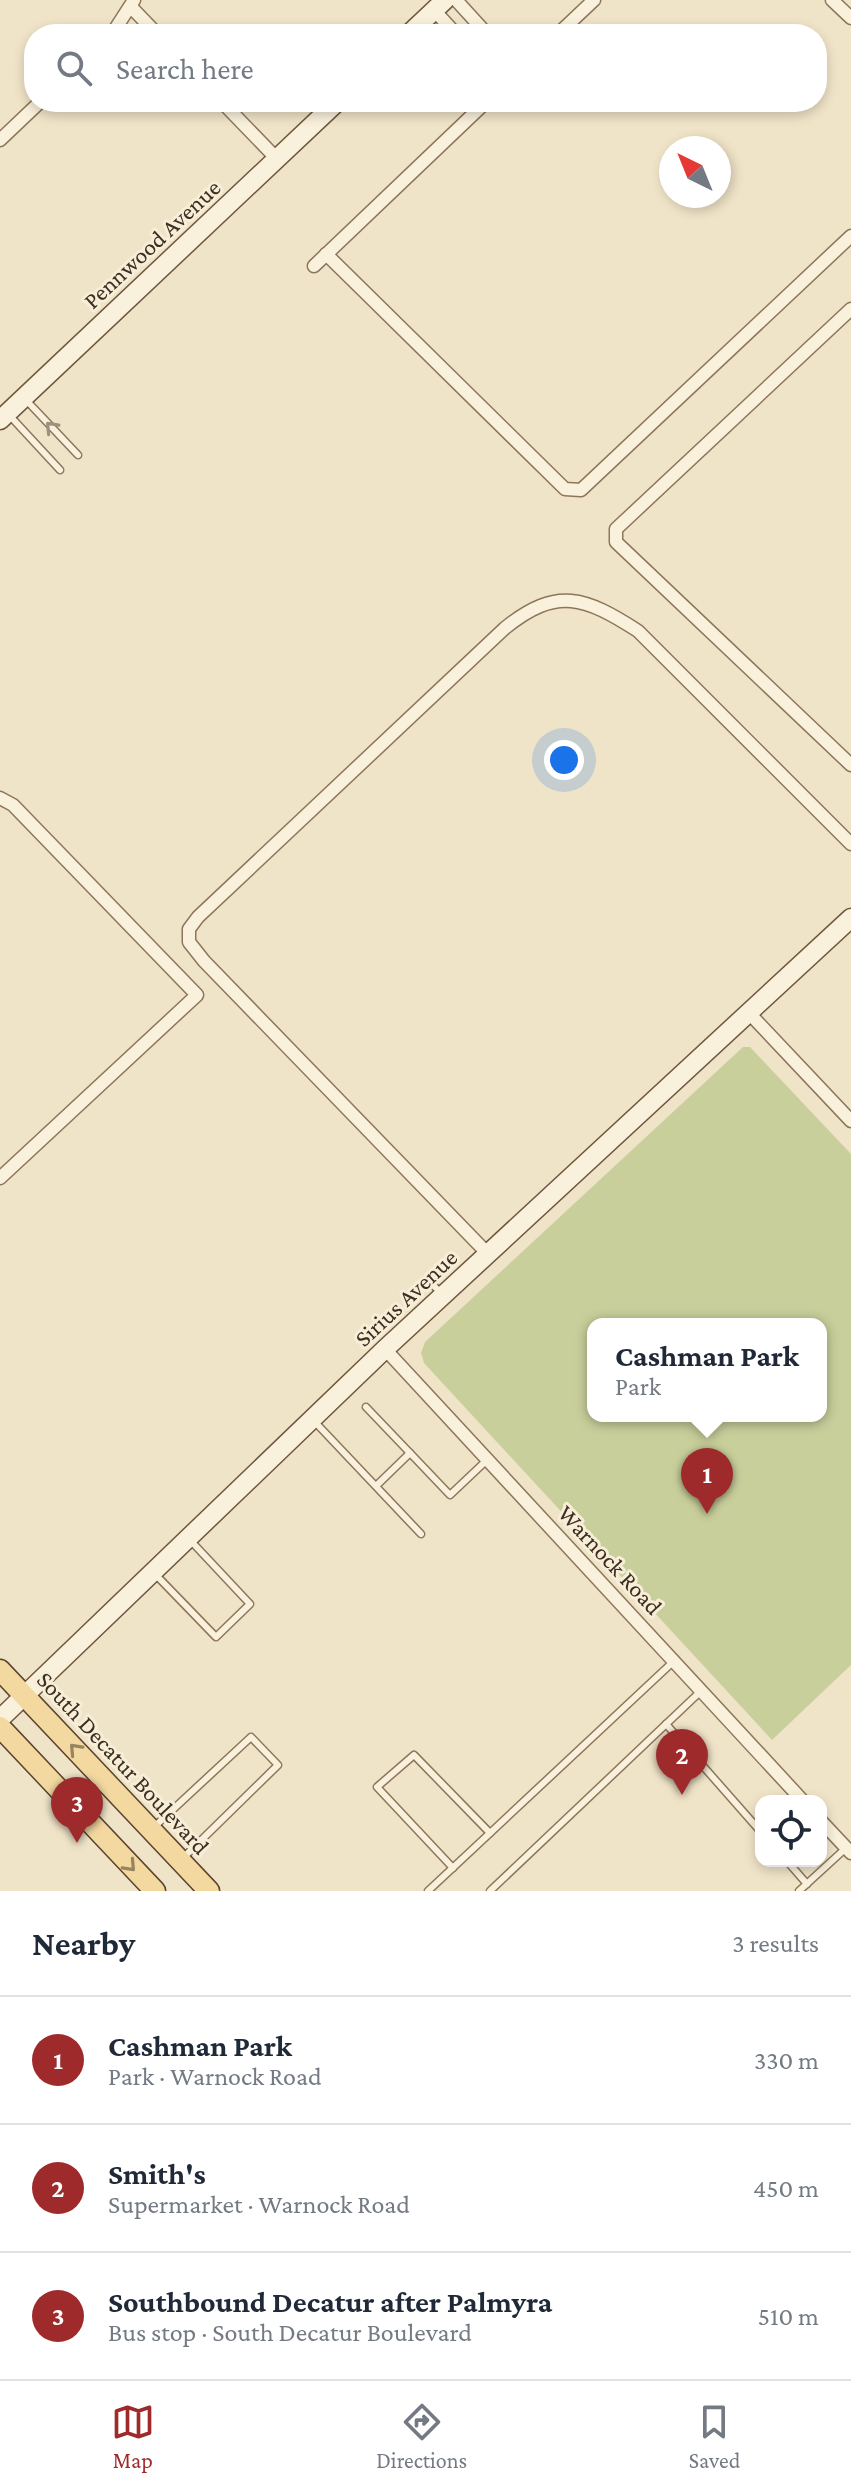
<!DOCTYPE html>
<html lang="en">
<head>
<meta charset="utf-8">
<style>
	body { margin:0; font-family:"Crimson Pro",serif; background:#f2f2f3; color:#1f2937 }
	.controls { position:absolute; right:24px; bottom:24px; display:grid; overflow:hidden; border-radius:16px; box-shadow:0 4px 12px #0003 }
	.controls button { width:72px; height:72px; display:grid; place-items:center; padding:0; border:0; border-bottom:2px solid #e0e1e3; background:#fff; color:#1f2937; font:40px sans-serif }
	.compass { position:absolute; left:659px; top:136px; width:72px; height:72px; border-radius:50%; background:#fff; box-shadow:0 4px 12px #0003; rotate:317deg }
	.you { position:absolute; left:564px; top:760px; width:28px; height:28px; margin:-20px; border:6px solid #fff; border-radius:50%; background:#1a73e8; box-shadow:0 0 0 12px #1a73e833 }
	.badge { display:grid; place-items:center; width:52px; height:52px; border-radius:50%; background:#9e2a2b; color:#fff; font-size:26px; font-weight:700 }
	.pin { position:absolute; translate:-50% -66px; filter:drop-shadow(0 2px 4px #0008) }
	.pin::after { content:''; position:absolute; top:42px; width:28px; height:24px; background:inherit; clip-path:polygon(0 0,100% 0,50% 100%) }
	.popup { position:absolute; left:587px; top:1318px; width:240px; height:104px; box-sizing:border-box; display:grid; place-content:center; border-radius:16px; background:#fff; filter:drop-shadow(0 2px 6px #0005); font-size:26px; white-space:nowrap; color:#747a83 }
	.popup b { font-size:30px; color:#1f2937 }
	.popup::after { content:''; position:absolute; left:50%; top:100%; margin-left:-16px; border:16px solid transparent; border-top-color:#fff }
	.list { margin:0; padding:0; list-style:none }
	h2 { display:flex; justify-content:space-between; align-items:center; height:104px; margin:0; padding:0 32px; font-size:34px }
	h2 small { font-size:26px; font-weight:400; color:#747a83 }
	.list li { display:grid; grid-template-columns:52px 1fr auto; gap:24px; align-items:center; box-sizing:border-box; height:128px; padding:0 32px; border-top:2px solid #e0e1e3 }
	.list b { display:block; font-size:30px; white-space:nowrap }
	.list p { margin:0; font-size:26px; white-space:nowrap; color:#747a83 }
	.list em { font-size:26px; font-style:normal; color:#747a83 }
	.icon { flex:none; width:44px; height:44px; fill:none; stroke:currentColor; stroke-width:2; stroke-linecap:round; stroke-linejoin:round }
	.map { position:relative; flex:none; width:851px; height:1891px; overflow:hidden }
	.search { position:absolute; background:#fff; box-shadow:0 4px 12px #0003; left:24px; right:24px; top:24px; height:88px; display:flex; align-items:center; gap:20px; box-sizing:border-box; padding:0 28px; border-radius:32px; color:#747a83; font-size:30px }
	.sheet { height:488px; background:#fff }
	nav { display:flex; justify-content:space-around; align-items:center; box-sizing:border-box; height:112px; border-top:2px solid #e0e1e3; background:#fff; font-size:22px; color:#747a83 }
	nav a { display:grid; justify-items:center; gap:4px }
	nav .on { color:#9e2a2b }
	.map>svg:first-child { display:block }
</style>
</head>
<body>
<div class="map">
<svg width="851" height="1891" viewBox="0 0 851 1891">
	<rect width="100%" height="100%" fill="#f0e4c8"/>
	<path fill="#c9cf9b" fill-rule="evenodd" d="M743 1047H750L851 1154V1665L772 1740 424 1363 421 1353 425 1342ZM593 1324H821V1416H593Z"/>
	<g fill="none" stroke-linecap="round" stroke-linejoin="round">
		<g stroke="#8d765c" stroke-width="9">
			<g id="lane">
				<path d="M26 400 78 455"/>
				<path d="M10 416 60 470"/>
				<path d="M430 1282 441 1293"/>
				<path d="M366 1407 410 1453"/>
				<path d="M314 1421 421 1534"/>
				<path d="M376 1486 410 1453 450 1495 487 1460"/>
				<path d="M154 1573 216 1637 250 1604 190 1540"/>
				<path d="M666 1724 761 1832"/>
				<path d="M154 1827 251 1737 278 1765 183 1858"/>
				<path d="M787 1861 807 1884"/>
				<path d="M453 1868 377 1787 414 1755 490 1833"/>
				<path d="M428 1891 674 1661"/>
				<path d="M490 1891 701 1691"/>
				<path d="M799 1891 846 1848"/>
			</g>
		</g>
		<g stroke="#8d765c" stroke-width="15">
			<g id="street">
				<path d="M456 0 487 34"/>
				<path d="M832 0 851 18"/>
				<path d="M132 8 157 34"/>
				<path d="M434 10 456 34"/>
				<path d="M112 34 134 0"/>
				<path d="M558 34 594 0"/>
				<path d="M222 102 277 159"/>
				<path d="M0 140 40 102"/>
				<path d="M326 254 565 489 581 490 851 236"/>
				<path d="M314 266 486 102"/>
				<path d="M851 309 616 529V542L851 765"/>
				<path d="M0 798 13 805 197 995 0 1178"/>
				<path d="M749 1013 851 1121"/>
				<path d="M488 1254 204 961 189 942V929L198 917 505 628C557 586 585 597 638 631L851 844"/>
				<path d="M385 1349 803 1801"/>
				<path d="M821 1821 851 1853"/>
			</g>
		</g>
		<g stroke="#6f573f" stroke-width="21">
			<g id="secondary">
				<path d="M409 34 445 0"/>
				<path d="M0 420 337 102"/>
				<path d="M0 1719 385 1349 851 918"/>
			</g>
		</g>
		<g stroke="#5b4430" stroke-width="23">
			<g id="primary">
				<path d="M0 1670 209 1891"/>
				<path d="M0 1727 155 1891"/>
			</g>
		</g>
		<use href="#lane" stroke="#faf1dc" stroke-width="6"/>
		<use href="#street" stroke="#faf1dc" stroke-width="12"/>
		<use href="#secondary" stroke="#faf1dc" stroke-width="18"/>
		<use href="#primary" stroke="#f3d9a0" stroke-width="20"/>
	</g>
	<defs><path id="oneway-chevron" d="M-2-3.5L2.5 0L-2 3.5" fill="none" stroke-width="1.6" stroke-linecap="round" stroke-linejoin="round" transform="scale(2)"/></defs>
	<use stroke="#9c907e" href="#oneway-chevron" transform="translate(51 427) rotate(-133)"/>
	<g stroke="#988460">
		<use href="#oneway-chevron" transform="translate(75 1749) rotate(-133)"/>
		<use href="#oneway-chevron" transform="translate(130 1866) rotate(47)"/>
	</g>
	<g text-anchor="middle" stroke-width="6" stroke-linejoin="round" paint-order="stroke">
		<g font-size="24" fill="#3d2e20" stroke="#f7eed8">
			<text transform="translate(152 244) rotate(-43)" y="8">Pennwood Avenue</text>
			<text transform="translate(406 1298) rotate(-43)" y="8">Sirius Avenue</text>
			<text transform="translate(610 1560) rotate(47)" y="8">Warnock Road</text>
			<text transform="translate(123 1763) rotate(47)" y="8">South Decatur Boulevard</text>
		</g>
	</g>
</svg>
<div class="controls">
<button><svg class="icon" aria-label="locate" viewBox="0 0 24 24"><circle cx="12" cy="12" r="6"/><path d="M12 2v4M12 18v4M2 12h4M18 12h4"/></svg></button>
</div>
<svg class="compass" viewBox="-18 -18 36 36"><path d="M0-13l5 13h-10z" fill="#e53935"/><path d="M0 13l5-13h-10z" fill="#747a83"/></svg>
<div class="you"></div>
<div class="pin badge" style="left:707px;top:1514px">1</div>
<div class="popup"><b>Cashman Park</b>Park</div>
<div class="pin badge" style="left:682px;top:1795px">2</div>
<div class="pin badge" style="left:77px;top:1843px">3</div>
<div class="search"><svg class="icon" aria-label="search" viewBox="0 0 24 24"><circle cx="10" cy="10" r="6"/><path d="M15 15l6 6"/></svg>Search here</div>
</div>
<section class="sheet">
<h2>Nearby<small>3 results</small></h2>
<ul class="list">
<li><span class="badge">1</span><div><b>Cashman Park</b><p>Park · Warnock Road</p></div><em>330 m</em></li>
<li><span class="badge">2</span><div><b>Smith's</b><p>Supermarket · Warnock Road</p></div><em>450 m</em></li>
<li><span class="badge">3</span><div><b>Southbound Decatur after Palmyra</b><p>Bus stop · South Decatur Boulevard</p></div><em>510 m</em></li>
</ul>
</section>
<nav>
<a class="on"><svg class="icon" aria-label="map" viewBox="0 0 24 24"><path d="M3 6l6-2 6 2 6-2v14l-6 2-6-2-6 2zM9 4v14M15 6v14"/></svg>Map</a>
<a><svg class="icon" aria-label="directions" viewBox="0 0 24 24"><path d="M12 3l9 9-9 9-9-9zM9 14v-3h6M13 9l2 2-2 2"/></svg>Directions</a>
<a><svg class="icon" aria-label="saved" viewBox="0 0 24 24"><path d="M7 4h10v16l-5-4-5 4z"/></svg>Saved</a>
</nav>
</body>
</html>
